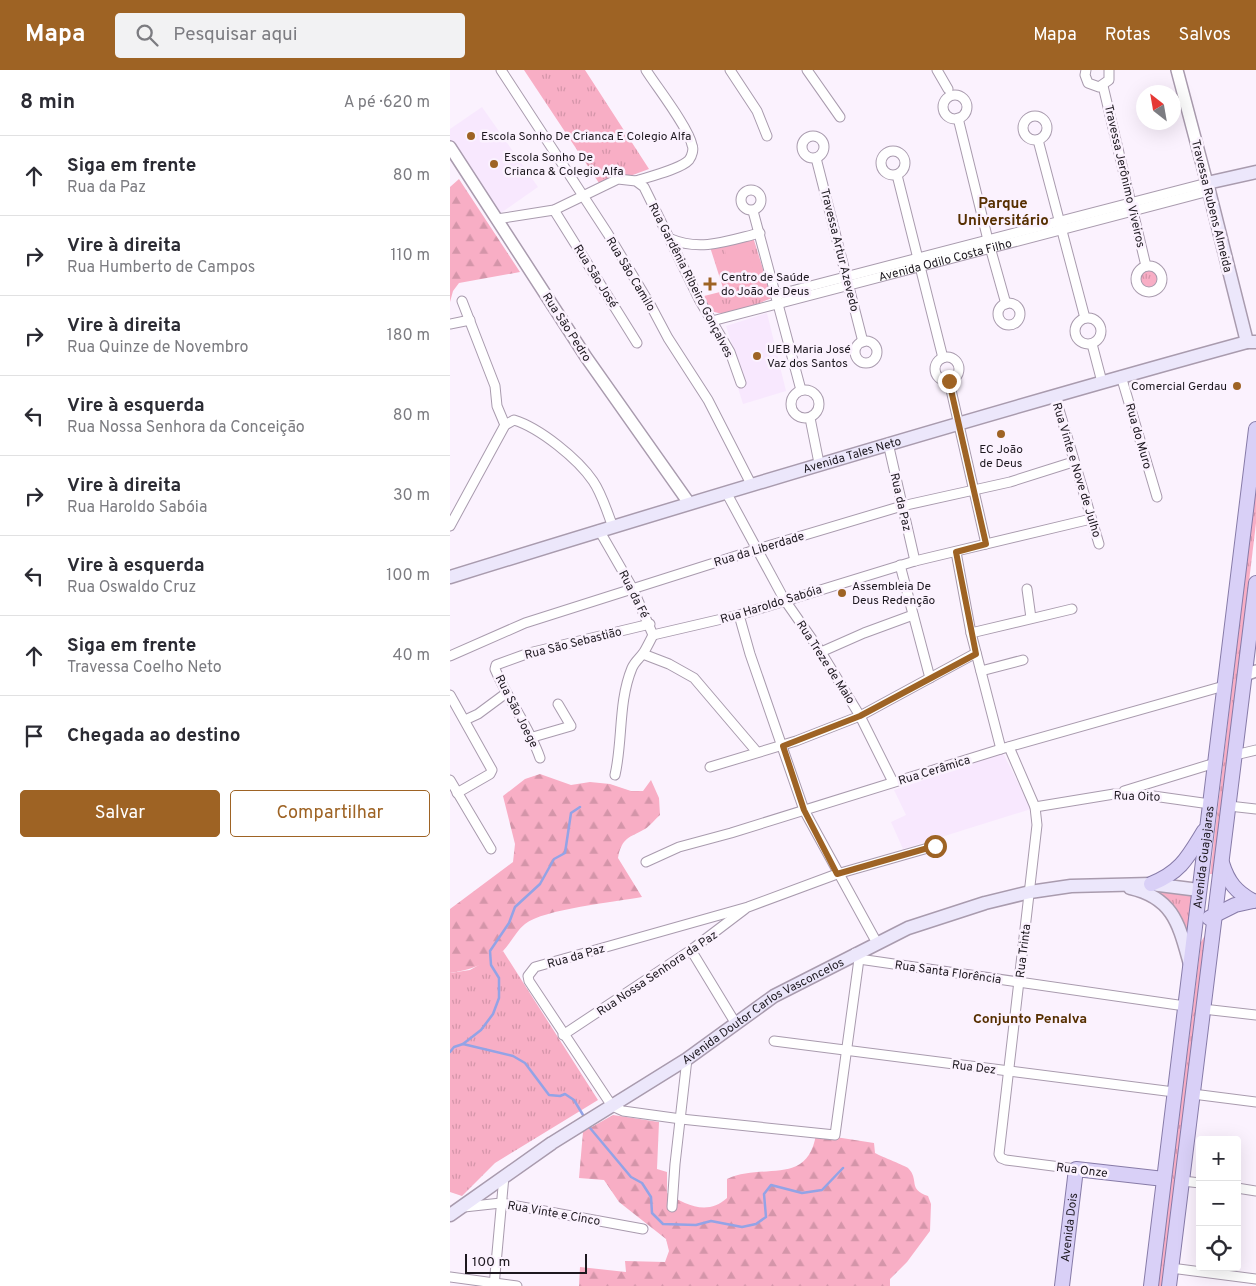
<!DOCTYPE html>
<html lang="pt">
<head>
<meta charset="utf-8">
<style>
	body { margin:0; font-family:Overpass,sans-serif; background:#f2f2f3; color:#2b2b33 }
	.controls { position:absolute; right:15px; bottom:15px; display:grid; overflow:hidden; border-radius:5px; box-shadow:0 5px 20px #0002 }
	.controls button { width:45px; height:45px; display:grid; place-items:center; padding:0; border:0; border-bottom:1px solid #e1e1e2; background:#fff; color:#2b2b33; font:25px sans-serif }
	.compass { position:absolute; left:686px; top:15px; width:45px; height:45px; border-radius:50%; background:#fff; box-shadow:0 5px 20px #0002; rotate:329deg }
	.scale { position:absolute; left:15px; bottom:12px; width:122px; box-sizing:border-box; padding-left:5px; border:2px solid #1d181f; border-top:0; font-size:14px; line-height:18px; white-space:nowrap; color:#1d181f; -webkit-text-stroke:4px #fbf2fe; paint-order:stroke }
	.stop { position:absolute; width:15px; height:15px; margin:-11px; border:4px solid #9e6324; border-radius:50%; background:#fff }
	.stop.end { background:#9e6324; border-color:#fff; box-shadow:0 1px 5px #0008 }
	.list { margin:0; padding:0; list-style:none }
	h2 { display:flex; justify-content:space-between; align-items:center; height:65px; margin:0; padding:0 20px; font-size:21px }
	h2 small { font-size:16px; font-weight:400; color:#7c7c81 }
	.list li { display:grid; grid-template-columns:32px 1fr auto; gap:15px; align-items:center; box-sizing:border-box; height:80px; padding:0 20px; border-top:1px solid #e1e1e2 }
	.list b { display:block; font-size:19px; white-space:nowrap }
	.list p { margin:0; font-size:16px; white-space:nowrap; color:#7c7c81 }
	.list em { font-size:16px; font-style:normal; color:#7c7c81 }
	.actions { display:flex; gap:10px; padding:15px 20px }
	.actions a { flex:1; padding:11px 0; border:1px solid #9e6324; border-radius:5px; text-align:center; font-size:18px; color:#9e6324 }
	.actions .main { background:#9e6324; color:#fff }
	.icon { flex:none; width:28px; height:28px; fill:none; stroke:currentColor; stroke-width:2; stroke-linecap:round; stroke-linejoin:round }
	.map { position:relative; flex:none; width:806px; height:1216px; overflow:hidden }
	header { display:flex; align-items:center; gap:30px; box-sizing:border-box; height:70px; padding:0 25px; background:#9e6324; color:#fff }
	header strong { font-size:24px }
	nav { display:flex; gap:28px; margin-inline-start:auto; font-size:18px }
	.search { width:350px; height:45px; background:#f2f2f3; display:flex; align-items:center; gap:12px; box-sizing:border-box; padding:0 18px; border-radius:5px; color:#7c7c81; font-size:19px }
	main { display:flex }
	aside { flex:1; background:#fff }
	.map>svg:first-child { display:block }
</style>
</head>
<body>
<header>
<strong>Mapa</strong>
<div class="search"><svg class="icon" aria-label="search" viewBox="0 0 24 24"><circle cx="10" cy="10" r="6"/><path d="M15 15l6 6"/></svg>Pesquisar aqui</div>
<nav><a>Mapa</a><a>Rotas</a><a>Salvos</a></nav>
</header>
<main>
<aside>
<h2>8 min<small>A pé · 620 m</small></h2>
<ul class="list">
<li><svg class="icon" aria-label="ahead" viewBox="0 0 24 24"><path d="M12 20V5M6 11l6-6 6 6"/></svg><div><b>Siga em frente</b><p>Rua da Paz</p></div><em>80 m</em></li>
<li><svg class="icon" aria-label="right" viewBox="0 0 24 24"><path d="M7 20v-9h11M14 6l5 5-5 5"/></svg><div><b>Vire à direita</b><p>Rua Humberto de Campos</p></div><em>110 m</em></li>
<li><svg class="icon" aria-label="right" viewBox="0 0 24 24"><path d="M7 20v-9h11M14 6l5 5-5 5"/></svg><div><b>Vire à direita</b><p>Rua Quinze de Novembro</p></div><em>180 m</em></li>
<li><svg class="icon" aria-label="left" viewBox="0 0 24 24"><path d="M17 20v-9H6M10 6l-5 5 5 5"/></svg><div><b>Vire à esquerda</b><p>Rua Nossa Senhora da Conceição</p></div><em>80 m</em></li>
<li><svg class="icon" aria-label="right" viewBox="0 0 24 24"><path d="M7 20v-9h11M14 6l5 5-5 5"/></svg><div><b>Vire à direita</b><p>Rua Haroldo Sabóia</p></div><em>30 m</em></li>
<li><svg class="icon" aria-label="left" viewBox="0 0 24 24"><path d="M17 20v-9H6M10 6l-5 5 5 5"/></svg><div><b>Vire à esquerda</b><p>Rua Oswaldo Cruz</p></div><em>100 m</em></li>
<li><svg class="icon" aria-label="ahead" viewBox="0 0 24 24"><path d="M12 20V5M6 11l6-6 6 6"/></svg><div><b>Siga em frente</b><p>Travessa Coelho Neto</p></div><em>40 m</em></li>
<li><svg class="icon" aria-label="arrive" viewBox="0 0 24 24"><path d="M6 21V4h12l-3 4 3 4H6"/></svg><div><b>Chegada ao destino</b></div></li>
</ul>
<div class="actions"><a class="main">Salvar</a><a>Compartilhar</a></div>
</aside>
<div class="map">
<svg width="806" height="1216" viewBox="0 0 806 1216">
	<defs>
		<pattern id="grass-tufts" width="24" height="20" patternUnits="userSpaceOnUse" patternTransform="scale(1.25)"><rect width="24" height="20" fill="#f8aec5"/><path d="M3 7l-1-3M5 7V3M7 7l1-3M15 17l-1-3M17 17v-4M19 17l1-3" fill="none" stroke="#d495a9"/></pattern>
		<pattern id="forest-firs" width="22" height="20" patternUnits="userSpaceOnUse" patternTransform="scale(1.25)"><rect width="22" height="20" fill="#f8aec5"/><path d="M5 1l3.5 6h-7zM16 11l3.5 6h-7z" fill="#d495a9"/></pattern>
	</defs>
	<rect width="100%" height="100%" fill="#fbf2fe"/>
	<g fill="#f8e8fe">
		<path d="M32 37 88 117 48 145 0 71V59Z"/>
		<path d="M317 243 336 321 293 334 288 318 295 315 276 256Z"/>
		<path d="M553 683 581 739 453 779 441 752 456 745 444 720Z"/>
	</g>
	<g fill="url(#grass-tufts)">
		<path d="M74 0H135L199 99 180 106H164L149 113Z"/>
		<path d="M303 167 322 228C309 233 272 250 261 240 257 237 255 231 254 226L274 221 260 177Z"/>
		<circle cx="699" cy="209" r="9"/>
		<path d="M806 412V453L764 804H760Z"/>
		<path d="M705 820 744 823 738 863 735 861C728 842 723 831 705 820Z"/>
		<path d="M757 862 712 1216H708L751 872Z"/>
		<path d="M53 881 148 1030 45 1093 12 1126 0 1122V903L20 900Z"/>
	</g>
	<g fill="url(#forest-firs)">
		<path d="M9 109 70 202 9 213 3 221 0 232V117Z"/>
		<path d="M90 704 121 715 140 712 160 714 181 721H193L201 710 209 728 210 745C205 749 200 756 195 759 179 768 172 767 168 788L192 827C165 832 94 839 75 854 66 861 61 873 53 881 38 894 19 900 0 903V839L63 792 65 774 53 726 75 709Z"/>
		<path d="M163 1045 209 1052 207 1099 217 1102V1123C235 1135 258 1146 277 1128V1109C313 1092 358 1117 366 1064L424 1073 425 1083C432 1087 456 1096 458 1098 470 1110 457 1119 478 1126L481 1134 480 1161 457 1192 440 1209V1216H129L130 1197 176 1202 175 1191 215 1192 219 1181 216 1169 169 1132 154 1110 129 1108 133 1062Z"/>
	</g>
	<path fill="#f8aec5" d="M295 171 304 204 283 209 274 177Z"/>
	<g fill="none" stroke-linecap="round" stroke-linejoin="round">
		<g stroke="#93a3e6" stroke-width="2.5">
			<path d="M13 974 31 960 43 944 49 928V908L41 895 40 881 59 853 65 837 90 814 104 789 115 783 121 743 130 737"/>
			<path d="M0 982 4 977 13 974 63 986 75 993 99 1025 110 1026 115 1024 124 1030 133 1045"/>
			<path d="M140 1058 181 1107 192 1113 201 1127 202 1143 213 1154 246 1155 261 1151 292 1157 306 1154 316 1147 314 1124 321 1115 352 1123 372 1120 393 1098"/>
		</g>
		<g stroke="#a99bae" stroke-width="11">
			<g id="minor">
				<path d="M51 0 158 164 201 236 218 268 258 330 301 414"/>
				<path d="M280 0 307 41 317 66"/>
				<path d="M357 0 390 47"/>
				<path d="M487 0 498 19"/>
				<path d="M636 0 635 5 638 13 649 17 659 10V0"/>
				<path d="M653 16 696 196"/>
				<circle cx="505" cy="37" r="12"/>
				<circle cx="585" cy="58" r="12"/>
				<path d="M508 48 538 170 556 234"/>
				<circle cx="363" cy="77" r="11"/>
				<path d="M588 70 635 248"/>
				<circle cx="443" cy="93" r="12"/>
				<path d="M366 88 413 272"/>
				<path d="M447 105 493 288"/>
				<path d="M186 111C198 107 231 99 239 90 242 86 244 79 242 75 239 58 206 16 196 0"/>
				<circle cx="301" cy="130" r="10"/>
				<path d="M104 140 187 273"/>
				<path d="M303 141 351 320"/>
				<path d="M47 149 104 140 168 109 186 111 194 117 250 231 280 282 291 313"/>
				<path d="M221 169C251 182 280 170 310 163"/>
				<circle cx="699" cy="209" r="13"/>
				<path d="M326 225 757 113"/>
				<path d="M12 231 45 316 47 336 55 355"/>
				<circle cx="559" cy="244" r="11"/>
				<circle cx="638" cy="261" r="13"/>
				<path id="s1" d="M262 251 759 121"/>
				<path d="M0 254 20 250"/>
				<circle cx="416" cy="282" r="11"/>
				<path d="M642 274 652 312"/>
				<circle cx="497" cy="299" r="12"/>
				<path d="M671 306 707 427"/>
				<path d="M499 311 536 474"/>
				<circle cx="355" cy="334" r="14"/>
				<path d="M605 326 649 474"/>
				<path d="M360 348 369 393"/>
				<path d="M55 355 64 350C90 358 128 389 143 411 152 424 157 442 163 457"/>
				<path d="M438 373 465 491"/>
				<path d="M276 422 334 529 371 582 410 646 443 712"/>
				<path d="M0 456 55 355"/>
				<path d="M149 460 183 519 203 565C200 571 197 577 194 582 190 588 185 591 182 598 168 632 173 670 165 705"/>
				<path d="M506 482 521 563 551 679"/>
				<path d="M450 495 480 608"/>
				<path d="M577 519 581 548"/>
				<path d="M289 545 300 584 354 740 427 873"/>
				<path d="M521 563 622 539"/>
				<path d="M203 565 289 545 465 491 641 449"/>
				<path d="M371 582 414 563 463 545"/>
				<path d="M193 584 219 594 244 608 307 682"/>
				<path d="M0 586 75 553 308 479 452 436 560 412 623 392"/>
				<path d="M531 601 573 590"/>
				<path d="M0 625 42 700 40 704 7 723"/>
				<path d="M15 650 28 644 55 624"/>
				<path d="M83 667 121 656 108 634"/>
				<path d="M559 677 585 737 587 755 549 1084 551 1088 556 1090 626 1099"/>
				<path d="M785 685 806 680"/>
				<path d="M90 688C79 656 58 630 45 599L46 595 79 583 200 554"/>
				<path d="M260 697 346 671 410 646 526 583"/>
				<path d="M0 710 41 779"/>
				<path d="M674 721 765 693"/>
				<path d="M779 736 806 739"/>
				<path d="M585 737 664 724H689L760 734"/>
				<path d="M196 792 229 777 281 763 551 679 774 616"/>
				<path d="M241 880 286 954"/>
				<path d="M405 883 409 889 385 1065 231 1049 173 1041 162 1036 79 911 78 906 85 897 298 837 387 804 485 776"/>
				<path d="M409 889 735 936"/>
				<path d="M753 939 806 945"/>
				<path d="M113 965 241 880 295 839"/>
				<path d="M324 971 724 1022"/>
				<path d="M743 1024 806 1032"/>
				<path d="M733 1111 750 1113"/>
				<path d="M787 1118 806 1121"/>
				<path d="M14 1137 51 1133 193 1159"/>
				<path d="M222 1137 225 1094 237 989"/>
				<path d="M721 1198 806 1209"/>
				<path d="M0 1207 67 1216"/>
				<path d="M44 1216 54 1106"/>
			</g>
		</g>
		<g stroke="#a99bae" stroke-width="14">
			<g id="tertiary">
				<path d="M727 0 757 113"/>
				<path d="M0 77 136 287 239 433"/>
				<path d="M795 605 806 601"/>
			</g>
		</g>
		<g stroke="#a99bae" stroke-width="15">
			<g id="secondary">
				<path d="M797 272 757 113 806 102"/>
				<path id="s2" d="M0 507C265 425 530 345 797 272H806"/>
				<path d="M680 818C724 828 729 855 740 894"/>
				<path id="s3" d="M0 1145 102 1073 237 989 324 926 458 858 535 833 580 822 621 816 701 814 749 820"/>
			</g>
		</g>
		<g stroke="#877ba8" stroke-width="16">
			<g id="primary">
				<path d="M772 793C778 812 786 822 803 831"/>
				<path d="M701 814C731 802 738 787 754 761"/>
				<path d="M759 848 785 835 803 831"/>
				<path id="s4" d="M612 1216 626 1099 714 1109"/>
				<path id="s5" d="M701 1216 806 359"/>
				<path d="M719 1216 806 513"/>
			</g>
		</g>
		<use href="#minor" stroke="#fff" stroke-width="9"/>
		<use href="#tertiary" stroke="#fff" stroke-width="11"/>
		<use href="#secondary" stroke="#ece7fb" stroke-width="12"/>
		<use href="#primary" stroke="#d9d0f7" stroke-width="14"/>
	</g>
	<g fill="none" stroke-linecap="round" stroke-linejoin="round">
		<path stroke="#9e6324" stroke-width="6" d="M485 776 387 804 354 740 333 676 410 646 526 584 506 482 536 474 499 311"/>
	</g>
	<g fill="#9e6324" stroke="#fbf2fe" stroke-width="2">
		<circle cx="21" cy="66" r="5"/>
		<circle cx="44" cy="94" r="5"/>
		<path d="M257.5 206.5h5v5h5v5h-5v5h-5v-5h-5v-5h5z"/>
		<circle cx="307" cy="286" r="5"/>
		<circle cx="787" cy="316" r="5"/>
		<circle cx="551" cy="364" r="5"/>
		<circle cx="392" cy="523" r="5"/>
	</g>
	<g text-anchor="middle" stroke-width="5" stroke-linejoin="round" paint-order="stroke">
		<g font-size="12" fill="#1d181f" stroke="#fbf2fe" text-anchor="start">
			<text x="31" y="70">Escola Sonho De Crianca E Colegio Alfa</text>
			<text x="54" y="91">Escola Sonho De<tspan x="54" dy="14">Crianca &amp; Colegio Alfa</tspan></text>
			<text x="271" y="211">Centro de Saúde<tspan x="271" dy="14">do João de Deus</tspan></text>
			<text x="317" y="283">UEB Maria José<tspan x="317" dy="14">Vaz dos Santos</tspan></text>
			<text x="777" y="320" text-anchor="end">Comercial Gerdau</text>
			<text x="551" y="383" text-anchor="middle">EC João<tspan x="551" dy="14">de Deus</tspan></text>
			<text x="402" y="520">Assembleia De<tspan x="402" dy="14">Deus Redenção</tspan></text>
		</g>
		<g font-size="12" fill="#1d181f" stroke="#fbf2fe">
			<text transform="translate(675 106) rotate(77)" y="4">Travessa Jerônimo Viveiros</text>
			<text transform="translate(762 136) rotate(76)" y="4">Travessa Rubens Almeida</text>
			<text transform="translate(390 180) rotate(76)" y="4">Travessa Artur Azevedo</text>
			<text dy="4" stroke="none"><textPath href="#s1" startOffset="241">Avenida Odilo Costa Filho</textPath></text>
			<text transform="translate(181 204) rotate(59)" y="4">Rua São Camilo</text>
			<text transform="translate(146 206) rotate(58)" y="4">Rua São José</text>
			<text transform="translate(241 210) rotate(63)" y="4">Rua Gardênia Ribeiro Gonçalves</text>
			<text transform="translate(117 257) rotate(57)" y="4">Rua São Pedro</text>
			<text transform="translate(689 366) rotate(74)" y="4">Rua do Muro</text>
			<text dy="4" stroke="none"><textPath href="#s2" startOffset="420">Avenida Tales Neto</textPath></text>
			<text transform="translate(627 400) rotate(73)" y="4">Rua Vinte e Nove de Julho</text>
			<text transform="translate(451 432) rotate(77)" y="4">Rua da Paz</text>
			<text transform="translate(309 479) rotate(-17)" y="4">Rua da Liberdade</text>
			<text transform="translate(184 524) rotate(63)" y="4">Rua da Fé</text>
			<text transform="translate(321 534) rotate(-17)" y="4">Rua Haroldo Sabóia</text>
			<text transform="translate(123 573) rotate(-14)" y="4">Rua São Sebastião</text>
			<text transform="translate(376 592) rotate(57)" y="4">Rua Treze de Maio</text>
			<text transform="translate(67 641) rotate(63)" y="4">Rua São Joege</text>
			<text transform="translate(484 700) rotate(-17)" y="4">Rua Cerâmica</text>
			<text transform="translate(687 726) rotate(2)" y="4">Rua Oito</text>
			<text dy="4" stroke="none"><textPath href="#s5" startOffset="432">Avenida Guajajaras</textPath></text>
			<text transform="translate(573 881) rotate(-83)" y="4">Rua Trinta</text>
			<text transform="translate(126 886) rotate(-16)" y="4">Rua da Paz</text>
			<text transform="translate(498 902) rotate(8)" y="4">Rua Santa Florência</text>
			<text transform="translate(207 903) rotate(-34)" y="4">Rua Nossa Senhora da Paz</text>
			<text dy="4" stroke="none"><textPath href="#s3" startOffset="374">Avenida Doutor Carlos Vasconcelos</textPath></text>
			<text transform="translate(524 997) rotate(7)" y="4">Rua Dez</text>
			<text transform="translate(632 1100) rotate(7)" y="4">Rua Onze</text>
			<text transform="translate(104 1143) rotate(10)" y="4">Rua Vinte e Cinco</text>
			<text dy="4" stroke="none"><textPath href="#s4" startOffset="59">Avenida Dois</textPath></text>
		</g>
		<g font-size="14" font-weight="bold" fill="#562f00" stroke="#fbf2fe">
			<text x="580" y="953">Conjunto Penalva</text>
		</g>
		<g font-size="15" font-weight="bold" fill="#562f00" stroke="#fbf2fe">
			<text x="553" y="138">Parque<tspan x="553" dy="17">Universitário</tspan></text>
		</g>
	</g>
</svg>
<div class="controls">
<button>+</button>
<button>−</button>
<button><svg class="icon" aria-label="locate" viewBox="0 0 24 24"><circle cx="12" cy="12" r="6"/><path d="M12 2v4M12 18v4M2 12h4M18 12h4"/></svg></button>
</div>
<svg class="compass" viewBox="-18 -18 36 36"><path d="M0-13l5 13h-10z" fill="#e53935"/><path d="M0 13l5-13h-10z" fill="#7c7c81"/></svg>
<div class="scale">100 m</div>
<div class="stop" style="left:485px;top:776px"></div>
<div class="stop end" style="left:499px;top:311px"></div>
</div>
</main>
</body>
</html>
